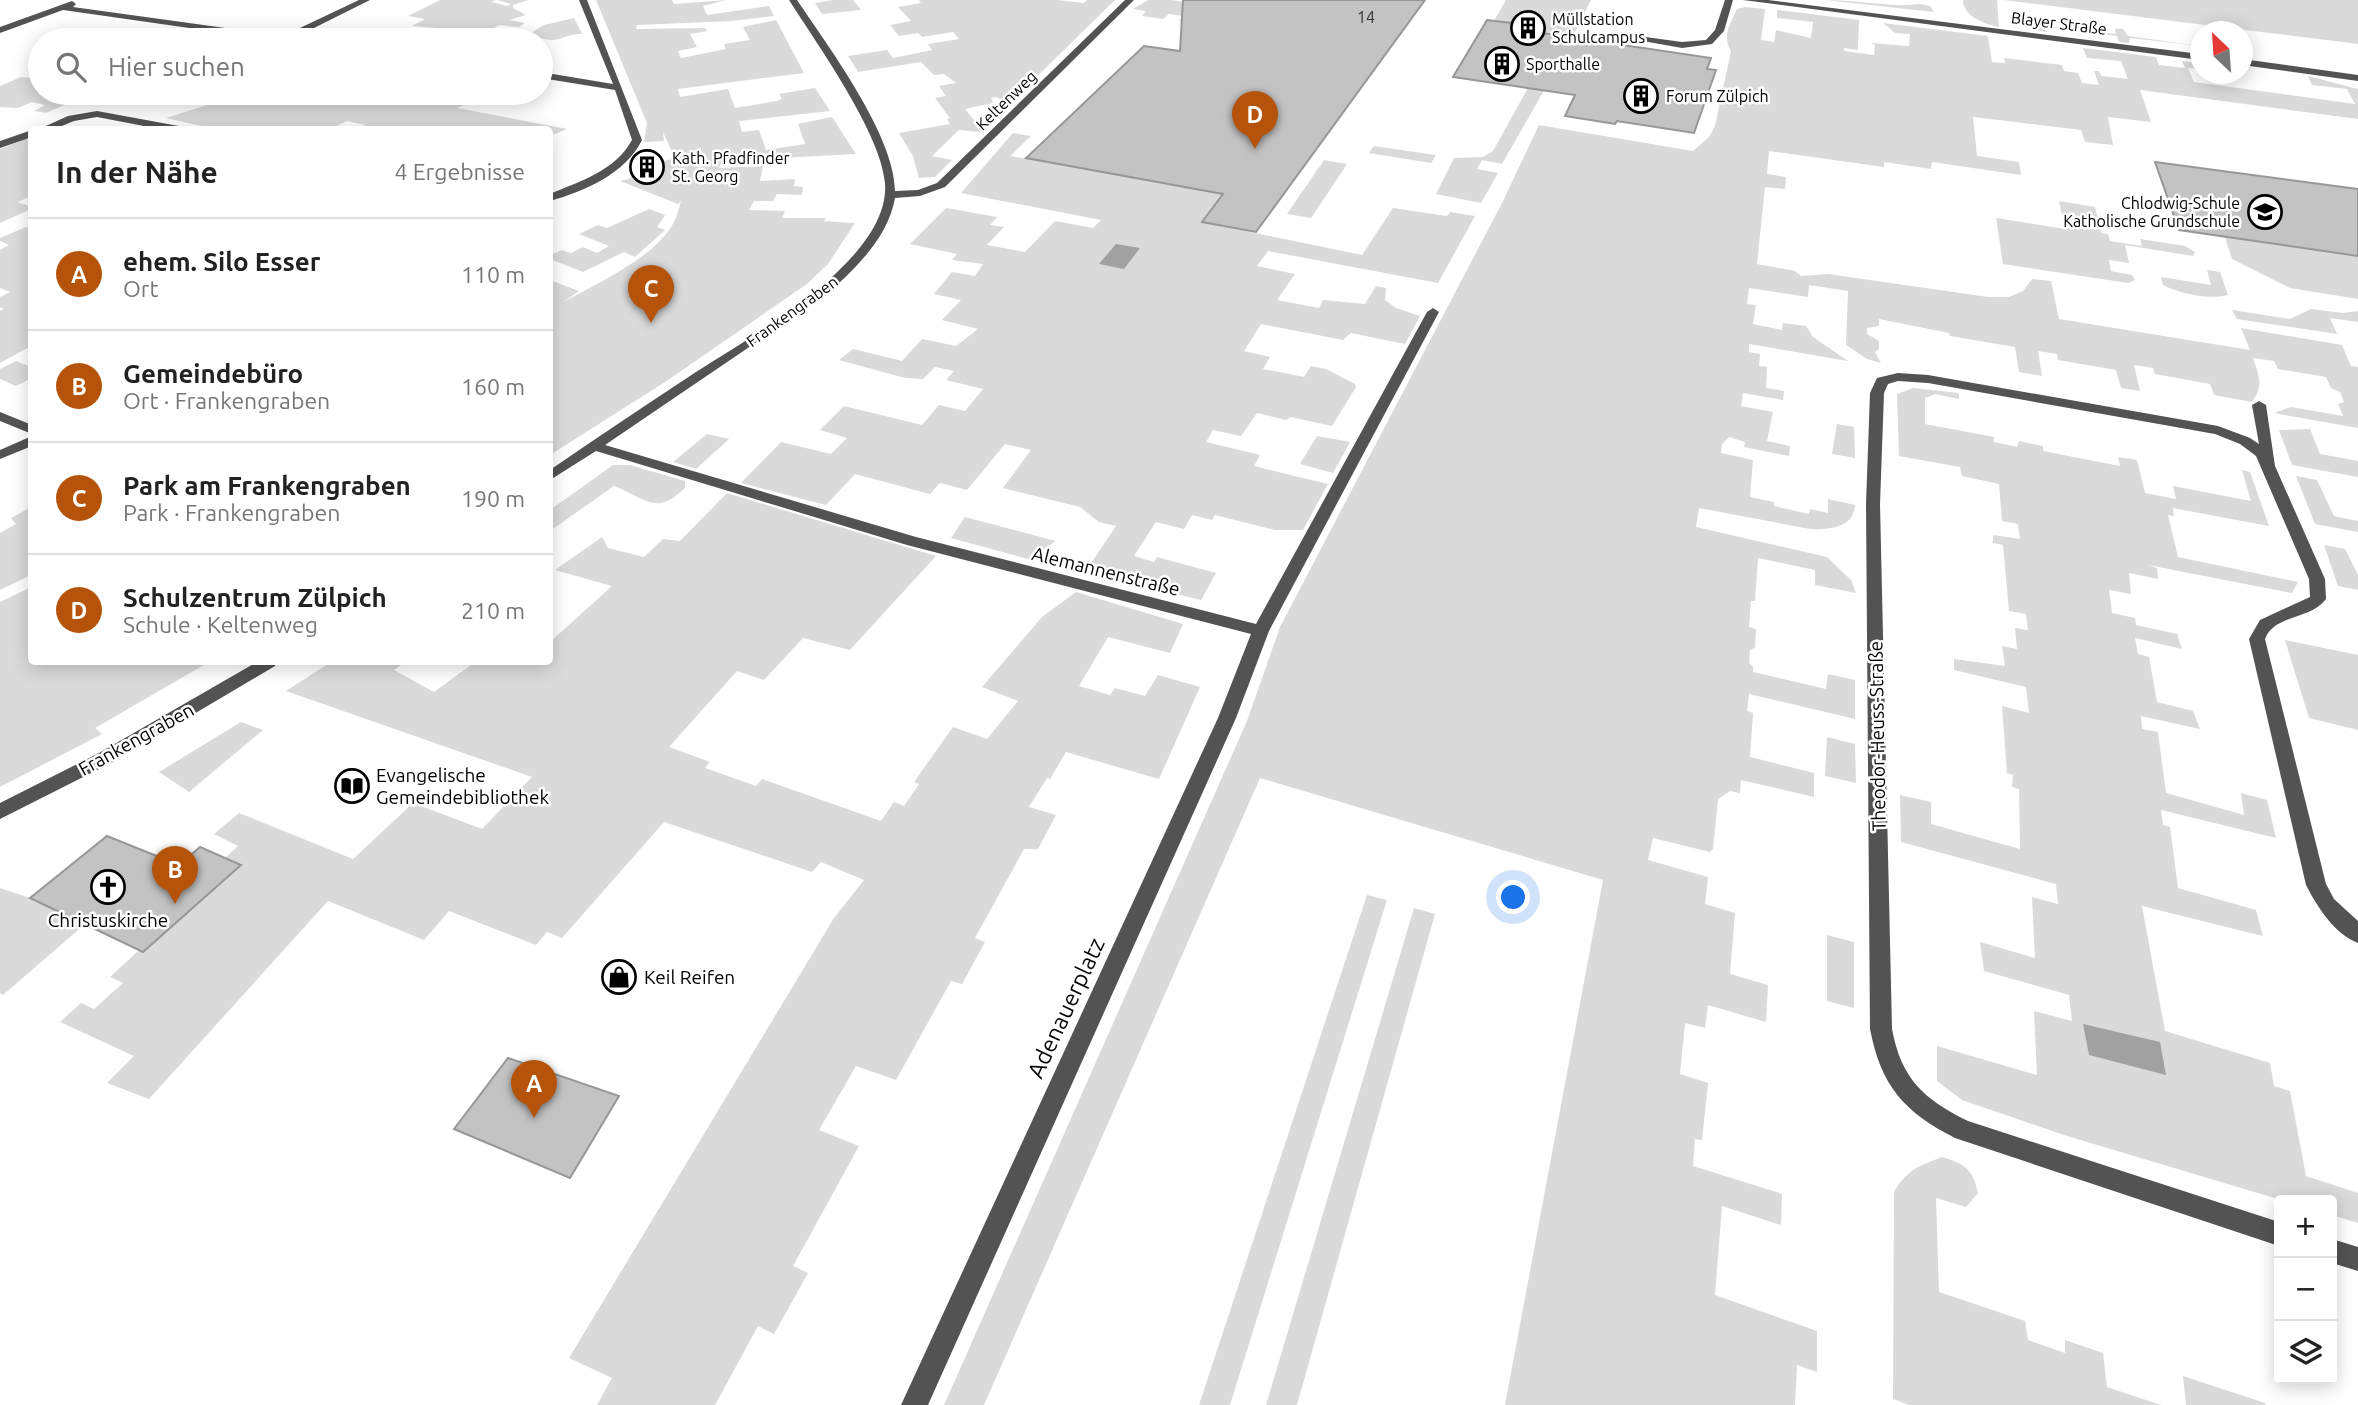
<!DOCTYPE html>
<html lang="de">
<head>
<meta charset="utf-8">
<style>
	body { margin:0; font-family:Ubuntu,sans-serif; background:#f2f2f2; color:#222 }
	.controls { position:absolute; right:21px; bottom:21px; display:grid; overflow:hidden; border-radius:7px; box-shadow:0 4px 18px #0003 }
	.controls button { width:63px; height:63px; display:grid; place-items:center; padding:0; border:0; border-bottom:2px solid #e0e0e0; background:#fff; color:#222; font:35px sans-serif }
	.compass { position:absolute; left:2190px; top:21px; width:63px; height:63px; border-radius:50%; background:#fff; box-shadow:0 4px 18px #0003; rotate:335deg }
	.you { position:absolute; left:1514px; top:898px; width:24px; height:24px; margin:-18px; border:5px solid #fff; border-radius:50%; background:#1a73e8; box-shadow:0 0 0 10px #1a73e833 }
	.badge { display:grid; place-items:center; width:46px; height:46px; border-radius:50%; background:#b45309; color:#fff; font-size:23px; font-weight:700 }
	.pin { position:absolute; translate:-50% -58px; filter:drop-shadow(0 2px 4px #0008) }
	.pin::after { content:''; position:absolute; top:37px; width:24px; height:21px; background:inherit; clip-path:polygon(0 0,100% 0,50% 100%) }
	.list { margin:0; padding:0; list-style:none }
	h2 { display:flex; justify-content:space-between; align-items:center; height:91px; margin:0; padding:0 28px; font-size:30px }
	h2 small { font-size:23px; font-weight:400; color:#767676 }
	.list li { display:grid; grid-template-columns:46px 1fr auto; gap:21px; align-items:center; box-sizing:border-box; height:112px; padding:0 28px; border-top:2px solid #e0e0e0 }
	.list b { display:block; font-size:26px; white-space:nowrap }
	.list p { margin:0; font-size:23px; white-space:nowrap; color:#767676 }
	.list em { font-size:23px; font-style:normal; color:#767676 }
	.icon { flex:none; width:38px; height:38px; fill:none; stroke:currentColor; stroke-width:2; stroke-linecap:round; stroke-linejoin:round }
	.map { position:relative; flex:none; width:2358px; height:1405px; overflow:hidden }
	.search { position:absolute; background:#fff; box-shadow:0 4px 18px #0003; left:28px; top:28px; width:525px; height:77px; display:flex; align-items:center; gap:18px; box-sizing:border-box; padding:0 24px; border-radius:38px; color:#767676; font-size:26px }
	.panel { position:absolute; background:#fff; box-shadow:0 4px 18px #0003; left:28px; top:126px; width:525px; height:539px; border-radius:7px }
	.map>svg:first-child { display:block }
</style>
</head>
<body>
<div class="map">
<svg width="2358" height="1405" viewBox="0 0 2358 1405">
	<rect width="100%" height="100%" fill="#fff"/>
	<g fill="#dadada">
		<path d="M440 0H495L492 2 507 6 511 4 497 0H528L513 5V8L526 15 509 20 525 23 519 27 499 25 487 32 412 26 425 19 408 16Z"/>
		<path d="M596 0H672L674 4 727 0 703 6 707 15 769 6 774 16 731 21 637 25 636 29 705 28 707 31 690 34 697 47 678 51 681 58 726 49 724 44 750 40 743 27 776 20 804 73 678 89 680 97 728 89 735 108 777 101 782 99 779 94 815 88 830 111 739 121 742 132 759 130 766 150 805 144 798 124 832 117 856 154 722 161 719 168 763 166 760 181 795 179 794 186 803 187 802 195 777 194 773 201H754L749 210 785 211 782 218H826L824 221 855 223 828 264 807 284 665 382 550 455V280L579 291 562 303C597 283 655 258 674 222 677 216 679 208 681 201L678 204 620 181 629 179 634 173H652L660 162 675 158 663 132 664 141 644 142 647 123Z"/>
		<path d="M833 0H853L861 10 822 14 815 3Z"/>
		<path d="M919 0H1057L1084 3 1087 0H1115L1013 100 1001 101 997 97 991 98 993 103 965 109 974 120 997 116 980 132 959 130 932 156 952 160 935 177 919 178 913 156 899 133 950 124 947 119 950 118 935 98 946 96 939 86 956 83 944 74 934 75 921 62 858 72 848 56 887 50 893 58 932 50 928 44 959 39 953 32 922 37 918 33 899 36 890 25 911 21 898 7 921 3Z"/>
		<path d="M1148 0H1171L1235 9 1193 23 1179 21 1184 16 1169 14 1163 19 1142 16 1146 11 1133 9Z"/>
		<path d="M1506 0H1591L1572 38 1542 33 1544 27 1515 23 1512 29 1491 26Z"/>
		<path d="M1825 0C1849 0 1873 4 1897 5 1909 6 1918 2 1930 6L1934 12Z"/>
		<path d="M1963 0H1997L1999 27C1984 24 1964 17 1963 0Z"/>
		<path d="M2003 0H2358V44L2028 3Z"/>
		<path d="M1745 7 1765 9 1761 40 1774 42 1776 30 1811 38 1813 22 1777 18V10L1859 20 1858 50 1844 48V51L1874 55 1875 45 1871 43 1909 46 1910 34 1895 33 1883 23 1988 36 1992 62 2005 63 2004 58 2062 65 2064 71 2078 73 2082 83 2099 85 2094 71H2099L2101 76 2128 79 2121 61 2087 58 2083 48 2156 57 2159 65 2185 68 2182 61 2200 63V69L2188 68 2194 82 2355 104 2347 89 2312 85 2308 76 2358 89V119L2140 90 2151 122 2108 117 2113 145 2085 142 2081 130 1973 117 1977 156 2019 162 2021 175 1932 162 1931 169 1884 162V167L1769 151 1767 174 1786 177 1785 189 1765 187 1757 264 1795 271 1801 276 1828 274 1988 297H2009L2023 291 2032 279 2051 281 2059 319 2250 350 2241 328 2342 345 2351 366 2358 367V428L2274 413 2291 407 2343 416 2338 404 2344 402 2340 392 2331 388 2326 377 2278 369 2274 361 2253 358C2259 376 2264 385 2252 402L2214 395 2210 384 2155 374 2153 368 2134 365 2140 391 2121 388 2116 370 2058 360 2057 354 2038 351 2042 376 2019 372 2015 347 1950 336 1949 333 1879 319V326L1867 328V334L1879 341V349L1875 352 1881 363 1867 359 1846 345 1848 291 1809 285 1808 297 1749 288 1747 304 1756 305 1753 324 1782 330 1783 323 1806 326 1813 337 1848 361 1749 344V352L1760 354 1759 366 1767 367 1766 388 1784 391 1783 400 1743 393 1741 406 1773 412 1767 441 1790 446 1789 456 1744 447 1745 442 1729 437 1722 444 1721 453 1753 460 1750 497 1774 502V506L1809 514 1810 509 1828 513V499L1855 505C1854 528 1828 530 1810 529L1699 508 1696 527 1827 557 1851 580 1856 593 1815 585V570L1758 558 1755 601H1751L1749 627 1756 629 1755 648 1750 650 1749 663 1753 667V672L1826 689 1828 674 1855 680V719L1749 694 1747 711 1753 713 1750 757 1814 773V797L1741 780 1740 793 1730 791 1718 799 1713 849 1710 852 1653 838 1648 860 1708 877 1705 904 1735 913 1730 974 1768 985 1766 1022 1708 1005 1705 1028 1685 1023 1680 1074 1708 1083 1702 1140 1695 1139 1693 1166 1782 1194 1781 1225 1722 1206 1715 1295 1817 1331V1372L1797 1365 1795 1405H1505L1603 880 1260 778 984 1405H944L1247 721 1280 627 1502 203 1539 125 1693 151 1709 137 1715 126 1731 51C1722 36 1730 24 1737 9Z"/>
		<path d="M574 18 582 34C566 34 564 39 553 40 546 40 543 37 536 40H496L512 31 531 33 544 25Z"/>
		<path d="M2030 19 2044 20 2046 26 2116 34 2115 29H2123L2128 36 2200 46 2130 38 2129 43 2119 42 2117 36 2047 27V32L2032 30Z"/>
		<path d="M21 77 40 79V93H73L81 98 46 113 34 111 45 105 32 102 18 108 0 107V86Z"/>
		<path d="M1550 80 1502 164 1482 160 1477 169 1498 173 1481 203 1436 194 1454 158 1483 157 1493 151 1528 88Z"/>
		<path d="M196 93H515L500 103 478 99 457 108 567 129 550 136V130L364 129H360L365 125 347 121 330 129 219 130 166 118 229 98Z"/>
		<path d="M1013 133 1031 136 1010 156 1223 194 1202 222 1362 255 1393 208 1447 216 1450 212 1475 216 1438 283 1268 251 1257 266 1295 274 1277 300 1319 308 1323 300 1365 304 1376 286 1386 288 1385 300 1396 308 1420 316 1405 344 1351 333 1343 340 1261 324 1244 351 1270 357 1263 369 1304 377 1311 366 1326 369 1355 384 1356 387 1332 426 1291 417 1286 420 1257 413 1241 436 1213 430 1206 442 1260 455 1254 466 1328 484 1303 530H1275L1215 515 1212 520 1192 515 1184 529 1156 522 1134 556 1154 562 1157 557 1216 573 1201 600 1085 572 1116 526 1099 522 1080 507 1003 488 1031 450 1005 444 967 490 940 483 930 494 855 474 826 505 741 483 781 442 831 454 847 438 820 430 844 406 922 425 939 405 965 411 983 389 946 380 954 371 935 367 923 379 905 378 839 360 853 349 902 361 922 339 956 346 978 329 942 320 961 300 934 294 952 272 975 276 983 264 952 260 957 254 910 244 946 208 997 217 990 225 1004 227 987 245 1025 252 1055 221 1093 228 1101 220 961 193Z"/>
		<path d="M31 137V196L18 202 31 207V209L0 223V149Z"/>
		<path d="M1374 146 1436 155 1431 163 1369 153Z"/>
		<path d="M1324 160 1347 164 1311 218 1287 214Z"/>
		<path d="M2059 201 2095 207 2101 233 2108 234 2110 241 2142 246 2140 239 2185 246 2195 252 2193 256 2125 245 2129 263 2109 260 2111 271 2132 275 2135 280 2128 283 2003 264 1996 218 2065 229Z"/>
		<path d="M649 209 665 215 657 227 665 230 635 257 624 252 583 272 550 259V255L562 250 571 253 583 247 597 253 609 246 579 234 598 225 607 228Z"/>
		<path d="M2305 226 2317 250 2358 256V299L2290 288 2232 259 2225 237 2273 244Z"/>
		<path d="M26 227 31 229V346L0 363V311L4 309 0 307V297L10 292 0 288V250L9 245 0 241V238Z"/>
		<path d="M2207 270 2220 272 2228 295C2209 300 2181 294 2163 285L2161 277 2211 285Z"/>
		<path d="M2311 309 2343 313 2358 311V322L2330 318 2337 334 2237 319 2232 310 2290 319Z"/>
		<path d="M16 361 31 367 32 378 16 386 0 379V369Z"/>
		<path d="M1913 388 1959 393V399L1935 394 1925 398V424L1994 437V442L2017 447 2019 441 2043 446V451L2120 466 2118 457 2137 460 2145 493 2176 499 2173 486 2251 501 2242 470 2250 472 2269 526 2173 508 2174 516 2168 515 2178 557 2298 582 2292 593 2148 565 2157 568 2158 579 2129 573 2131 594 2109 590 2112 613 2135 618 2136 625 2177 634 2182 649 2135 638 2138 654 2149 657 2157 702 2193 711 2200 729 2141 716 2142 729 2158 732 2166 793 2244 815 2241 793 2267 800 2276 838 2161 810 2163 825 2170 827 2178 888 2256 910 2263 936 2142 906 2165 1031 2270 1063 2274 1086 2290 1091 2306 1176 2358 1193V1223L2332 1215V1200H2281L2067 1136 1962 1100 1937 1081V1046L2037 1075 2034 1011 2072 1021 2069 995 1984 971 1980 942 2035 958 2032 897 2058 904 2056 884 1901 842 1900 795 1931 802V824L2020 849 2019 789 2012 787 2013 775 2007 773 2002 706 2029 713 2026 687 1954 670V659L2005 666 2002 646 2017 649 2015 628 2028 630 2026 614 2009 611 2003 545 1993 543V535L2020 539 2018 524 2002 521 1999 484 1962 476 1960 467 1899 456 1897 394Z"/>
		<path d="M1837 424 1854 427 1855 458 1832 454Z"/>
		<path d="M2310 429 2320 454 2358 461V477L2292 465 2279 430Z"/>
		<path d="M707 434 729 439 696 469 673 462Z"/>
		<path d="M1317 436 1350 442 1333 473 1300 464Z"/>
		<path d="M613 465H630L685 481V488C656 516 647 499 614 486L550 531V510Z"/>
		<path d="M2296 476 2317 480 2334 516 2358 521V532L2315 524Z"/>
		<path d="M727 493 936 556 850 650 803 638 764 680 737 671 669 747 710 762 705 768 756 786 762 779 881 821 894 802 904 806 919 784 914 782 953 727 987 739 1018 701 982 687 1042 617 1076 592 1183 624 1170 653 1108 637 1079 686 1110 695 1115 688 1145 696 1158 675 1200 687 1159 779 1066 752 1050 779 1047 778 1029 807 1056 815 1038 849H1024L975 938 985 942 962 984 951 981 896 1080 856 1066 819 1130 859 1146 793 1266 808 1273 774 1334 758 1326 715 1405H597L612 1378 569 1358 834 918 864 880 821 862 812 872 664 822 562 938 547 932 536 945 449 911 424 940 328 901 149 1099 107 1083 134 1056 60 1022 81 1003 94 1009 123 983 110 977 139 950 143 952 240 865 225 858 238 846 214 834 239 813 353 859 413 803 482 829 532 777 286 691 331 662H405L394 670 434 692 475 662H550V642L612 586 555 570 602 537 608 548 644 557 663 539 680 541Z"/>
		<path d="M31 507V575L0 590V533L16 524 11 518Z"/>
		<path d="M965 517 1056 541 1028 559 951 538Z"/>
		<path d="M2324 545 2345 549 2358 575V590L2338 586Z"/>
		<path d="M31 587 32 662H209L95 728 102 734 0 787V602Z"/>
		<path d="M2285 640 2358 655V730L2309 718Z"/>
		<path d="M241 722 263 730 189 792 159 772Z"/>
		<path d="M1827 737 1855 744 1856 783 1825 776Z"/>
		<path d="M0 888 30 898 85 924 3 995 0 993Z"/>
		<path d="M1367 895 1387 900 1230 1405H1199Z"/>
		<path d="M1414 908 1435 914 1297 1405H1266Z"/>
		<path d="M1827 935 1854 942V1008L1827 1001Z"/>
		<path d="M1942 1157C1965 1164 1973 1169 1978 1193L1966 1207 1936 1198 1939 1292 2025 1321 2028 1340 2065 1353V1340L2103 1353 2107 1387 2161 1405H1909L1893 1399 1894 1192C1907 1170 1918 1166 1942 1157Z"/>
		<path d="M2183 1376 2265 1403 2266 1405H2186Z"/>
	</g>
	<g fill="#a1a1a1">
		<path d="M1116 244 1140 248 1124 269 1099 264Z"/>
		<path d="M2083 1024 2160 1042 2166 1075 2089 1055Z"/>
	</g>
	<g fill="#c3c3c3" stroke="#979797" stroke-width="2">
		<path d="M1183 0H1425L1256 232 1202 222 1223 194 1026 158 1144 46 1180 51Z"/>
		<path d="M1487 20 1544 27 1542 33 1711 58 1707 69 1716 70 1694 133 1617 121 1615 124 1565 116 1575 95 1453 77Z"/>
		<path d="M2155 162 2358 189V256L2179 230Z"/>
		<path d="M107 836 179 865 200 847 241 865 143 952 30 898Z"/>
		<path d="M508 1058 619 1096 570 1178 454 1129Z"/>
	</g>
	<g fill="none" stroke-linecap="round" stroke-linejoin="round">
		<g fill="#535353" fill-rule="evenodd">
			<path d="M359 0H370L294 38 296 40H274L63 10 0 33V27L72 1 76 4 73 7 283 36Z"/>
			<path d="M579 0H587L642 140C625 174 585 191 550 201V194C580 181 615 171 632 140L615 90 541 78V72L613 84Z"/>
			<path d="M789 0H797C828 46 895 136 895 191L918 190 937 183 1125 0H1134L945 187 920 196 895 198C888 238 855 269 826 295L605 445 916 537 1256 624 1427 312 1433 308 1439 312 1269 631 1236 718 928 1405H901L1218 718 1251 634 907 545 596 451 550 480V470C595 439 641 408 687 378 744 340 891 262 885 183 881 133 817 44 789 0Z"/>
			<path d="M1725 0H1733L1724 31 1712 44 1682 48 1626 38 1631 35 1682 42 1706 40 1715 30Z"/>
			<path d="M1743 0H1768L2200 54V60Z"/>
			<path d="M2242 59 2358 75V81L2242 65Z"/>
			<path d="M97 111 184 127 189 130H165L97 117 74 121 52 130H37L68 116Z"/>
			<path d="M32 130V137L0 148V141Z"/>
			<path d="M1898 373 1928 375 2218 426 2250 438 2259 444 2252 405 2259 401 2266 405 2275 466 2325 579 2326 599C2311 620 2274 614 2265 639L2326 884 2334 899 2358 921V943C2334 934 2317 906 2306 885L2249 639 2260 620 2310 597 2309 579 2256 456 2240 444 2215 434 1928 383 1898 381 1888 384 1884 393 1880 504 1892 1029C1901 1078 1923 1099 1968 1121L2279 1222V1246L1955 1138C1904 1112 1881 1086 1870 1029L1866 504 1870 393 1877 378Z"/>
			<path d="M0 412 32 425V434L0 421Z"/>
			<path d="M32 436V446L0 459V450Z"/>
			<path d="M257 662H277L275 666 111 763 0 819V803L99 753Z"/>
			<path d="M2332 1239 2358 1247V1271L2332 1263Z"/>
		</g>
	</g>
	<defs>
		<g id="building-ring" transform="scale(1.75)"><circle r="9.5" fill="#fff" stroke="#000" stroke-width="1.5"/><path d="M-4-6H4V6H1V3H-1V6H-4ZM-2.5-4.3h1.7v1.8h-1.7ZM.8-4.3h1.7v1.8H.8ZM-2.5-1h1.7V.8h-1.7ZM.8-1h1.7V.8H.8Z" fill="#000"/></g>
		<g id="school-ring" transform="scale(1.75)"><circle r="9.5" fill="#fff" stroke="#000" stroke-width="1.5"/><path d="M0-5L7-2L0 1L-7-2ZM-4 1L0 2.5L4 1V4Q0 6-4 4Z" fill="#000"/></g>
		<g id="library-ring" transform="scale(1.75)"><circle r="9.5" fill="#fff" stroke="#000" stroke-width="1.5"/><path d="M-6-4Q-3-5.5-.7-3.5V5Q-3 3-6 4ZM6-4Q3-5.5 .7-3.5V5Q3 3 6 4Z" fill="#000"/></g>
		<g id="church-ring" transform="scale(1.75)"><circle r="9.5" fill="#fff" stroke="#000" stroke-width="1.5"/><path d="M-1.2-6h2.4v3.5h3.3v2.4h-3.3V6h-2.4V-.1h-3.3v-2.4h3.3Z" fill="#000"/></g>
		<g id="shop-ring" transform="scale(1.75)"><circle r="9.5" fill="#fff" stroke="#000" stroke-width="1.5"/><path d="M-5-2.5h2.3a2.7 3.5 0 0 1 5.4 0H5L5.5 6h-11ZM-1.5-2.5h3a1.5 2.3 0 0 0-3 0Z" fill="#000"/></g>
	</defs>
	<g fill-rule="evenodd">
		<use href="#building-ring" x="1528" y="28"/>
		<use href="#building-ring" x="1502" y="64"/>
		<use href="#building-ring" x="1641" y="96"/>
		<use href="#building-ring" x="647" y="167"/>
		<use href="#school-ring" x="2265" y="212"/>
		<use href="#library-ring" x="352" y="786"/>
		<use href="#church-ring" x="108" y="887"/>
		<use href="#shop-ring" x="619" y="977"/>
	</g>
	<g text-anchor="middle" stroke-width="5" stroke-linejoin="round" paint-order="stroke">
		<g font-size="16" fill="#313131">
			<text x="1366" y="23">14</text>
		</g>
		<g font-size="16" fill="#000" stroke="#fff" text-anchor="start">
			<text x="1552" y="25">Müllstation<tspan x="1552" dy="18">Schulcampus</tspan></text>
			<text x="1526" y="70">Sporthalle</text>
			<text x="1666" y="102">Forum Zülpich</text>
			<text x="672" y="164">Kath. Pfadfinder<tspan x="672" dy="18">St. Georg</tspan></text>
			<text x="2240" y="209" text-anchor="end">Chlodwig-Schule<tspan x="2240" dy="18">Katholische Grundschule</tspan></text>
		</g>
		<g font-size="16" fill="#000" stroke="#fff">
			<text transform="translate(2059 23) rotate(7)" y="6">Blayer Straße</text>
			<text transform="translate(1006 100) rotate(-44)" y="6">Keltenweg</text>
			<text transform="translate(792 311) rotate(-36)" y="6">Frankengraben</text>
		</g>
		<g font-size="19" fill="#000" stroke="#fff">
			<text transform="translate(1106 571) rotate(14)" y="7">Alemannenstraße</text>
			<text transform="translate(1877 736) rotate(-91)" y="7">Theodor-Heuss-Straße</text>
			<text transform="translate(136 739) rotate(-29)" y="7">Frankengraben</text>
		</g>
		<g font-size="19" fill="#000" stroke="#fff" text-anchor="start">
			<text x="376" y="782">Evangelische<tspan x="376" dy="22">Gemeindebibliothek</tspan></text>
			<text x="108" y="927" text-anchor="middle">Christuskirche</text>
			<text x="644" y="984">Keil Reifen</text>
		</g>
		<g font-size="23" fill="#000" stroke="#fff">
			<text transform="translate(1066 1008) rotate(-65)" y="8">Adenauerplatz</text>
		</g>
	</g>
</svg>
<div class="controls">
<button>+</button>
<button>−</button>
<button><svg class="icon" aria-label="layers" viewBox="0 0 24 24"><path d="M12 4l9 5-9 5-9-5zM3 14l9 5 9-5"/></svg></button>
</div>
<svg class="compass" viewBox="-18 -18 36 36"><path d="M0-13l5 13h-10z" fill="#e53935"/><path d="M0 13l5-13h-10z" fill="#767676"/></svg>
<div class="you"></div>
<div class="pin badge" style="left:534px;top:1118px">A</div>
<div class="pin badge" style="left:175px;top:904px">B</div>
<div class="pin badge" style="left:651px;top:323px">C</div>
<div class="pin badge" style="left:1255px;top:149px">D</div>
<div class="search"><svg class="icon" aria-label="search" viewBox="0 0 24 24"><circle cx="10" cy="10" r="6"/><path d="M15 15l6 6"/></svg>Hier suchen</div>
<section class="panel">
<h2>In der Nähe<small>4 Ergebnisse</small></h2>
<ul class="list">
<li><span class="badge">A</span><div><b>ehem. Silo Esser</b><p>Ort</p></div><em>110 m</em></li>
<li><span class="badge">B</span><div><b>Gemeindebüro</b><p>Ort · Frankengraben</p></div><em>160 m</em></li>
<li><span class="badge">C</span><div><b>Park am Frankengraben</b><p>Park · Frankengraben</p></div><em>190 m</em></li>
<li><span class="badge">D</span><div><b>Schulzentrum Zülpich</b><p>Schule · Keltenweg</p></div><em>210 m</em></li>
</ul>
</section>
</div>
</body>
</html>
